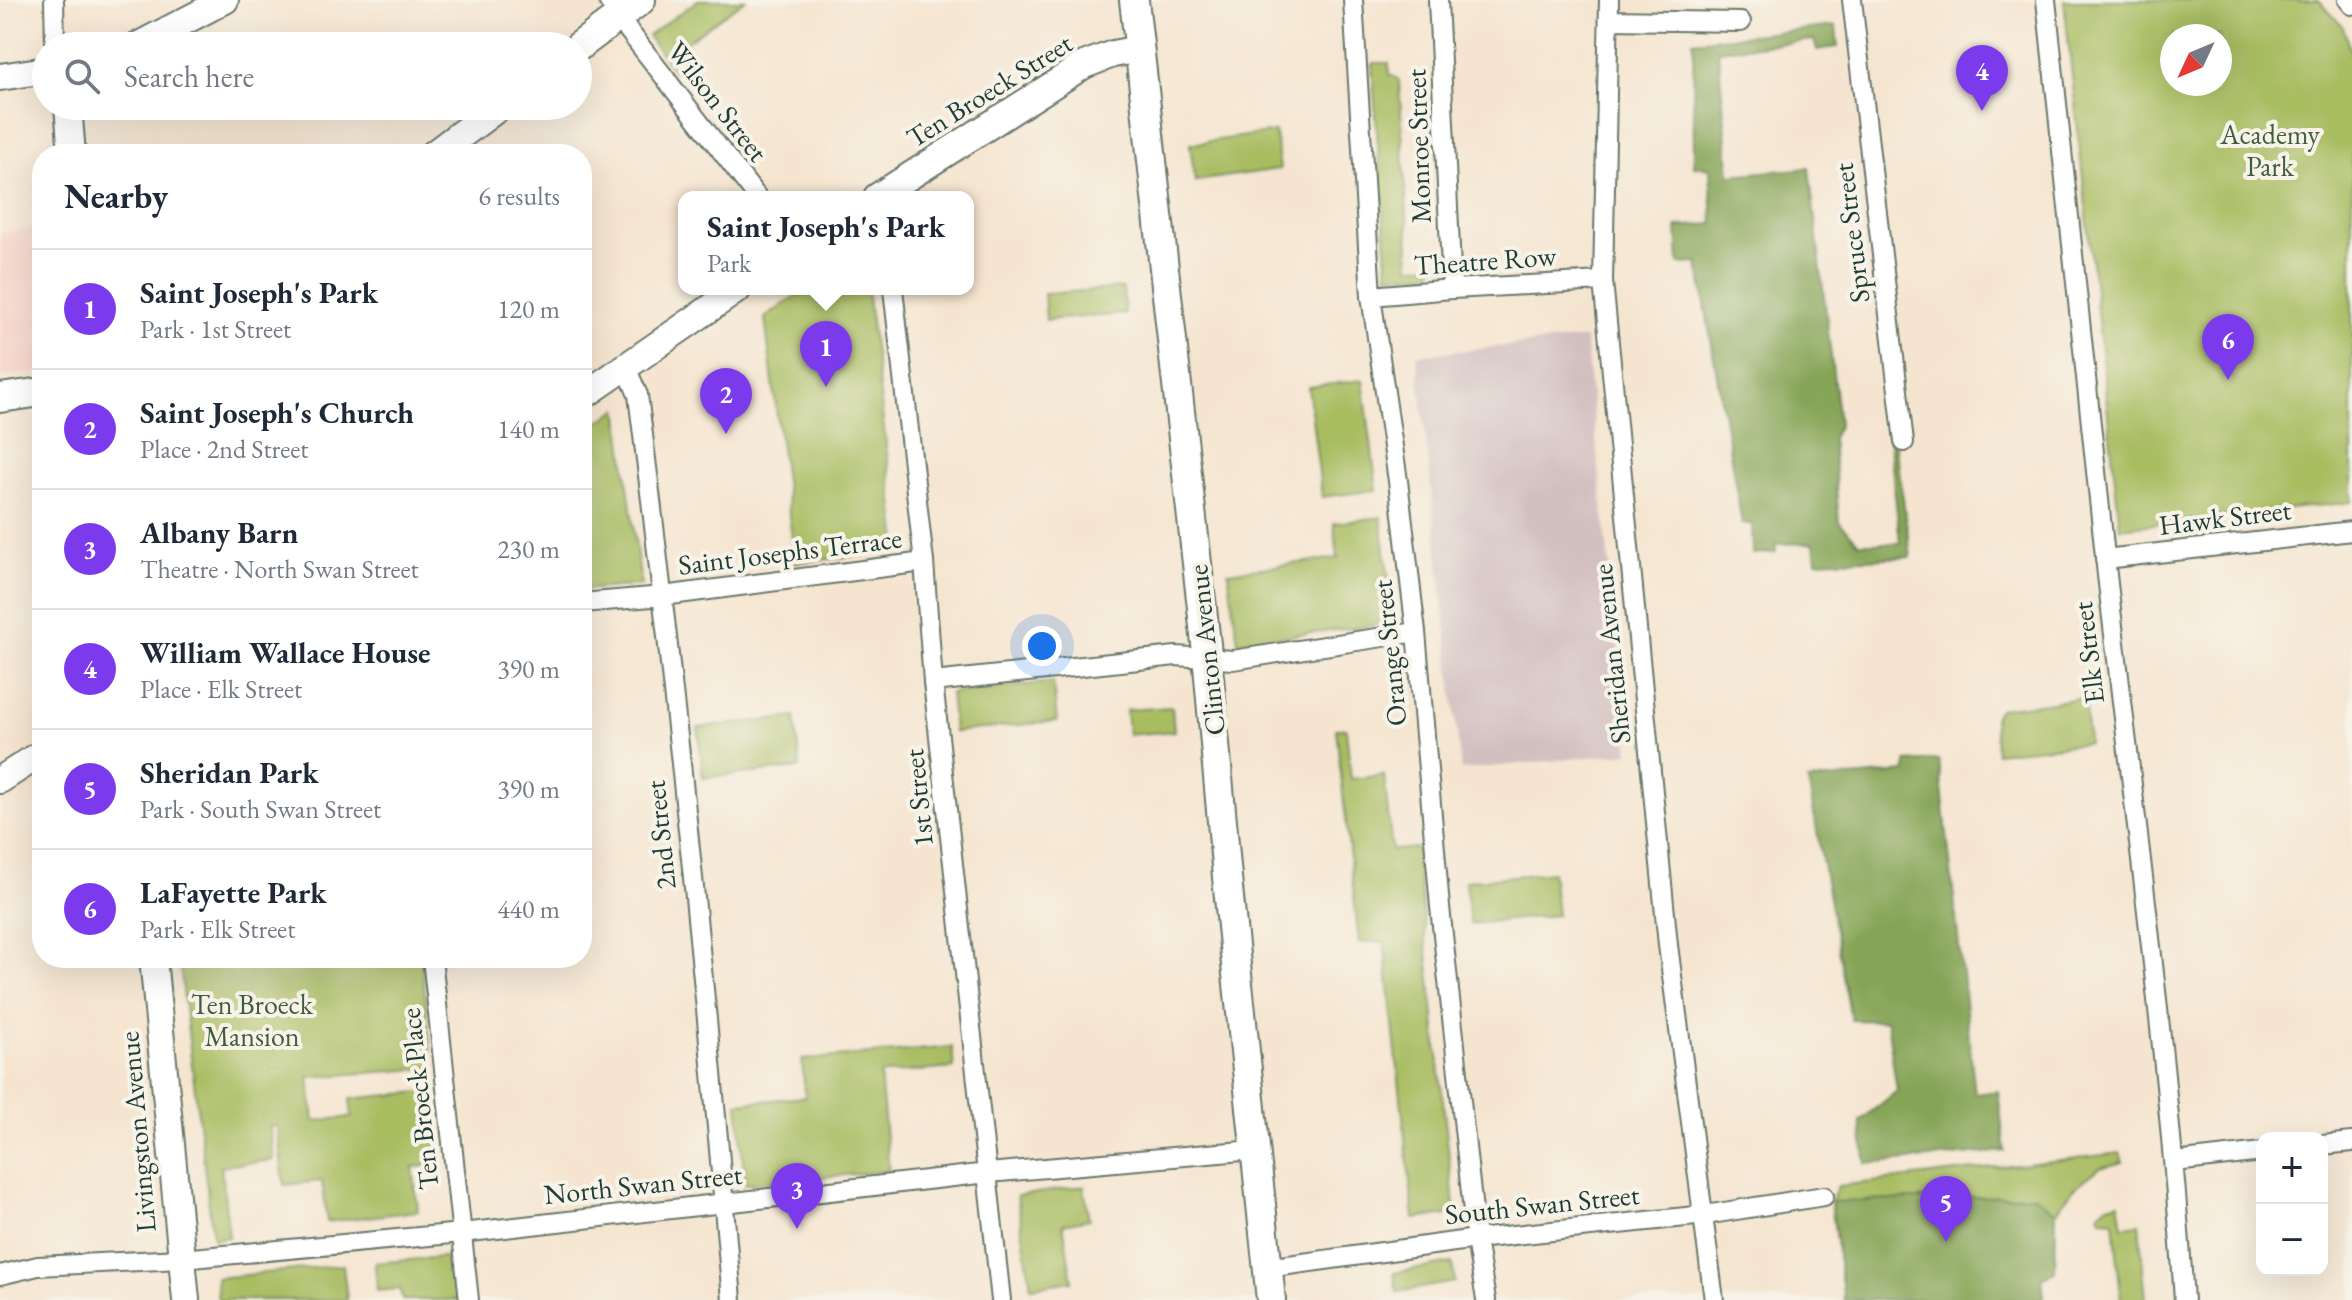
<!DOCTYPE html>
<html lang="en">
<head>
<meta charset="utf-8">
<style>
	body { margin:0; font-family:"EB Garamond",serif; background:#f6f6f7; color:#1f2937 }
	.controls { position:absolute; right:24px; bottom:24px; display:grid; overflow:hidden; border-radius:16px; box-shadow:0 8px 32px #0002 }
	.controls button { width:72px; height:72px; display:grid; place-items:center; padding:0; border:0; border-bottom:2px solid #e0e1e3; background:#fff; color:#1f2937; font:40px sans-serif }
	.compass { position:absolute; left:2160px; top:24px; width:72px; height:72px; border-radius:50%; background:#fff; box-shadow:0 8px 32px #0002; rotate:226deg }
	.you { position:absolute; left:1042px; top:646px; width:28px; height:28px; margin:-20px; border:6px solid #fff; border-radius:50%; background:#1a73e8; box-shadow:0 0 0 12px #1a73e833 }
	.badge { display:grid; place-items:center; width:52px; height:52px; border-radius:50%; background:#7c3aed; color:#fff; font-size:26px; font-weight:700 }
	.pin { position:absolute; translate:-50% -66px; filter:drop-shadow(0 2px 4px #0008) }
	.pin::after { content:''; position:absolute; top:42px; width:28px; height:24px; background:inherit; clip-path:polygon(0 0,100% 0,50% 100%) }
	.popup { position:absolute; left:678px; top:191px; width:296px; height:104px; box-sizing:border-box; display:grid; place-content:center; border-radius:16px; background:#fff; filter:drop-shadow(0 2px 6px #0005); font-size:26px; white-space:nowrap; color:#747a83 }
	.popup b { font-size:30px; color:#1f2937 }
	.popup::after { content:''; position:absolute; left:50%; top:100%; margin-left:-16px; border:16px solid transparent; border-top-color:#fff }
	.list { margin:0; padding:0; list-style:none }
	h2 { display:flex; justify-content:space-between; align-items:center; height:104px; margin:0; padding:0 32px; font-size:34px }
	h2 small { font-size:26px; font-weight:400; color:#747a83 }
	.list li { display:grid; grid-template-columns:52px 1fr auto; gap:24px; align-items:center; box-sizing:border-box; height:120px; padding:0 32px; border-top:2px solid #e0e1e3 }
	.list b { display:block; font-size:30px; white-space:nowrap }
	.list p { margin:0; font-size:26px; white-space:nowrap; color:#747a83 }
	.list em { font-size:26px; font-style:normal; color:#747a83 }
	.icon { flex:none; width:44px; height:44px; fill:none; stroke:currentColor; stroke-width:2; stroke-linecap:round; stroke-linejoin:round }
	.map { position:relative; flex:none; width:2352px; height:1300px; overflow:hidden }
	.search { position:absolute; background:#fff; box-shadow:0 8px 32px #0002; left:32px; top:32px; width:560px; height:88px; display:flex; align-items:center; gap:20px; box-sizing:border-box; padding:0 28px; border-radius:44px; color:#747a83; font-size:30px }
	.panel { position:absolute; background:#fff; box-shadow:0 8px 32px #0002; left:32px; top:144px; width:560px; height:824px; border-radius:32px }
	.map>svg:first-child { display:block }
</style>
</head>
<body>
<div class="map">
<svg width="2352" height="1300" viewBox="0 0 2352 1300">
	<rect width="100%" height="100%" fill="#f7f3e8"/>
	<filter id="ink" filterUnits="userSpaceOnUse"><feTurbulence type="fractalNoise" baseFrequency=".0125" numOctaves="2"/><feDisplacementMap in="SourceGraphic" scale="16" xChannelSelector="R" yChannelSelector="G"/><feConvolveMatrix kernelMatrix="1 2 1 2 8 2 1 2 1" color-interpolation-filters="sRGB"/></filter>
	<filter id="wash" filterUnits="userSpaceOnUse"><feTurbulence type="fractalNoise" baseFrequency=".006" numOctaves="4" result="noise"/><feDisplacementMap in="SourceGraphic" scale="32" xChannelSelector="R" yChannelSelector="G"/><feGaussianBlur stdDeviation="1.8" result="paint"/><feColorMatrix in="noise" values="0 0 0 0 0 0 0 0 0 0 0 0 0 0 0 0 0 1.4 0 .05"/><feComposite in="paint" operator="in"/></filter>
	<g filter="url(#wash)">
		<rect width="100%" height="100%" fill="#f5e5d0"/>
		<path fill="#f7d1c7" d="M42 227V371L0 377V233Z"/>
		<path fill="#d2bfc0" d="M1585 338 1629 753 1461 770 1417 355Z"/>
		<g fill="#a8bc60" stroke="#647c4a" stroke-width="2" fill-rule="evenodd">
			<path d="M698 0H745L678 48 688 62 674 72 648 36Z"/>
			<path d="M2064 0H2319L2343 27 2352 57V502L2120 528ZM2172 36H2220V84H2172Z"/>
			<path d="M1374 63H1389V74L1399 80 1410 266 1434 265 1431 274 1388 275 1372 67Z"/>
			<path d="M1275 132 1280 169 1195 181 1190 144Z"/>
			<path d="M1123 288 1125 314 1046 320 1044 294Z"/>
			<path d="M805 289H867L899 551 795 563 765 318Z"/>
			<path d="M1363 380 1377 490 1322 497 1308 387Z"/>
			<path d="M618 409 641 585 582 590V433Z"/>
			<path d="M1381 517 1394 623 1238 642 1228 572 1338 558 1334 523Z"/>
			<path d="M1053 682 1057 721 954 732 950 693Z"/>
			<path d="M2085 698 2088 743 1996 753 1994 717 1999 709Z"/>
			<path d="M1172 707 1174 731 1128 735 1126 710Z"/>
			<path d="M795 717 800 768 703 778 698 728Z"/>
			<path d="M1346 728 1351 779 1384 775 1392 850 1416 848 1455 1214 1414 1219 1384 941 1359 943 1336 729Z"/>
			<path d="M1552 872 1557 915 1470 924 1465 881Z"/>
			<path d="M179 958H421L433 1068 309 1077 314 1121 352 1117 350 1099 429 1091 437 1165 413 1167 418 1211 327 1222 322 1181 284 1185 277 1126H270L274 1160 221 1166 229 1237 213 1239Z"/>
			<path d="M952 1047 954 1068 880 1074 889 1171 745 1184 738 1103 805 1097 802 1060Z"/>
			<path d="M2120 1153 2123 1162 2100 1168 2073 1189 2056 1212 2055 1272 2042 1277 2044 1300H1844L1831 1202 1838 1186Z"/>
			<path d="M1084 1186 1089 1219 1063 1224 1072 1281 1031 1287 1017 1196Z"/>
			<path d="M2119 1202 2123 1226 2139 1224 2146 1300H2121L2114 1220 2101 1219 2099 1213 2108 1205Z"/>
			<path d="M453 1256 457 1300H402L400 1289 377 1291 375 1263Z"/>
			<path d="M1452 1263 1455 1282 1397 1292 1394 1273Z"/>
			<path d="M343 1265 347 1300H218L216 1278Z"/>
		</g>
		<g fill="#86a456" stroke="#527045" stroke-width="2">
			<path d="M1836 26 1838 47 1817 50 1814 40 1718 50 1730 175 1809 168 1839 424 1832 438 1839 522 1859 543H1900L1888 426H1893L1911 557 1816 561 1814 543 1776 544V552L1753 554 1752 524H1742L1698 263 1679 264 1677 227 1713 224 1710 168 1694 166 1693 41Z"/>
			<path d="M1939 760 1975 1094 1998 1091 2005 1151 1866 1164 1860 1121 1897 1091 1887 1021 1851 1020 1808 781 1906 772V762Z"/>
			<path d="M2034 1195 2056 1212 2055 1272 2042 1277 2044 1300H1844L1831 1202Z"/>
		</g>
	</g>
	<g filter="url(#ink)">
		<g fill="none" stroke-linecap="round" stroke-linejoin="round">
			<g stroke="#6a786b" stroke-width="22">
				<g id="street">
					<path d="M54 0 55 46"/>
					<path d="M608 0 618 17 757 197"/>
					<path d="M1353 0 1371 296 1398 481 1416 632 1440 907 1476 1239 1486 1300"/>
					<path d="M1438 0 1452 289"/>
					<path d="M1609 0 1603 281 1668 945 1714 1300"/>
					<path d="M1852 0 1904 442"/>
					<path d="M2046 0C2067 192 2085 384 2107 575 2135 817 2168 1057 2184 1300"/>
					<path d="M2348 0 2352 5"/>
					<path d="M1609 20 1741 22"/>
					<path d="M893 289 924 562 933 682 1001 1300"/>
					<path d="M1371 296 1452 289 1603 281"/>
					<path d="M626 367 638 395C676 696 707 998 732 1300"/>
					<path d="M2105 559 2352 531"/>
					<path d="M582 603 663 596 924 562"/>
					<path d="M933 682 1176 656 1233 660 1416 632"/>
					<path d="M432 958 469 1300"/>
					<path d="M2322 1145 2352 1142"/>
					<path d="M2175 1162 2262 1152"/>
					<path d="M1267 1268 1476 1239 1705 1215 1824 1196"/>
					<path d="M0 1275 38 1266 181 1259 462 1233 988 1173 1254 1150"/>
				</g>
			</g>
			<g stroke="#6a786b" stroke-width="30">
				<g id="secondary">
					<path d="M137 46 225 0"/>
					<path d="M0 77 46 70"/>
					<path d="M68 106 72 154"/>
					<path d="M877 197 1084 65 1113 54 1139 49"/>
					<path d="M582 397 738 289"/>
					<path d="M0 780 42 753"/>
					<path d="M153 958 186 1300"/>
				</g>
			</g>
			<g stroke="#6a786b" stroke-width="32">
				<g id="primary">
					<path d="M1134 0 1206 644 1228 888 1271 1300"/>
					<path d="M578 47 641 0"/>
					<path d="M435 154 499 106"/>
					<path d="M0 398 42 392"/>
				</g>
			</g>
			<use href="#street" stroke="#fff" stroke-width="18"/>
			<use href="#secondary" stroke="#fff" stroke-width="26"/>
			<use href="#primary" stroke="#fff" stroke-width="28"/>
		</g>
	</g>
	<g text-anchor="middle" stroke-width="8" stroke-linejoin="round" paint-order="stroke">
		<g font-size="28" fill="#1f3d34" stroke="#f7f3e8">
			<text transform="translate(989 90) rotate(-32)" y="10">Ten Broeck Street</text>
			<text transform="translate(718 101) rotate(52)" y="10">Wilson Street</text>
			<text transform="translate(1418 146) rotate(-92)" y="10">Monroe Street</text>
			<text transform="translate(1851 233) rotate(-97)" y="10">Spruce Street</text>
			<text transform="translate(1485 260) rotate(-4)" y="10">Theatre Row</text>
			<text transform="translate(2225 517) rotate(-7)" y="10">Hawk Street</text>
			<text transform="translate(790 551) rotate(-7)" y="10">Saint Josephs Terrace</text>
			<text transform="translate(1206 650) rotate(-96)" y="10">Clinton Avenue</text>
			<text transform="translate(1389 653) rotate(-96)" y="10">Orange Street</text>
			<text transform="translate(2088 653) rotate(-97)" y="10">Elk Street</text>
			<text transform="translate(1611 654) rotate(-96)" y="10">Sheridan Avenue</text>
			<text transform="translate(918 798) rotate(-96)" y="10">1st Street</text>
			<text transform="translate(660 835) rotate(-96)" y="10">2nd Street</text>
			<text transform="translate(419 1099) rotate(-96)" y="10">Ten Broeck Place</text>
			<text transform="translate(137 1132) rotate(-95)" y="10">Livingston Avenue</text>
			<text transform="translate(643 1184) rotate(-6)" y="10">North Swan Street</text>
			<text transform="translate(1542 1204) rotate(-6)" y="10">South Swan Street</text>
		</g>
		<g font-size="28" fill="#415d3f" stroke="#f7f3e8">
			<text x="2270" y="144">Academy<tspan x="2270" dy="32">Park</tspan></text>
			<text x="252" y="1014">Ten Broeck<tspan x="252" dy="32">Mansion</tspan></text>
		</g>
	</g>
</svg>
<div class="controls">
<button>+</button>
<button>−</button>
</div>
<svg class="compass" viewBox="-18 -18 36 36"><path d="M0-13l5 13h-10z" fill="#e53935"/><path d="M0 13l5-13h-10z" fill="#747a83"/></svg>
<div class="you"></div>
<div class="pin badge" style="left:826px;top:387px">1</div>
<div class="popup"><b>Saint Joseph's Park</b>Park</div>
<div class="pin badge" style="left:726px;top:434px">2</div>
<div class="pin badge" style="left:797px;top:1229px">3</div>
<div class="pin badge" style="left:1982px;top:111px">4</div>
<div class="pin badge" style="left:1946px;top:1242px">5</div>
<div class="pin badge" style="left:2228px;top:380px">6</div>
<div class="search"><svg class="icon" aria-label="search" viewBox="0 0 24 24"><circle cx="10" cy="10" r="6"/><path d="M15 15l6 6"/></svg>Search here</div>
<section class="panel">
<h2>Nearby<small>6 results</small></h2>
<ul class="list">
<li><span class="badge">1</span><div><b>Saint Joseph's Park</b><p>Park · 1st Street</p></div><em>120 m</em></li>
<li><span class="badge">2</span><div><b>Saint Joseph's Church</b><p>Place · 2nd Street</p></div><em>140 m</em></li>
<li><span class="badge">3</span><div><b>Albany Barn</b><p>Theatre · North Swan Street</p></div><em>230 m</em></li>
<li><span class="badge">4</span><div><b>William Wallace House</b><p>Place · Elk Street</p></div><em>390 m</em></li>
<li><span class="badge">5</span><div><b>Sheridan Park</b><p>Park · South Swan Street</p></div><em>390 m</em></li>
<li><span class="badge">6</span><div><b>LaFayette Park</b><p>Park · Elk Street</p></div><em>440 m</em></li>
</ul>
</section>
</div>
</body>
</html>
